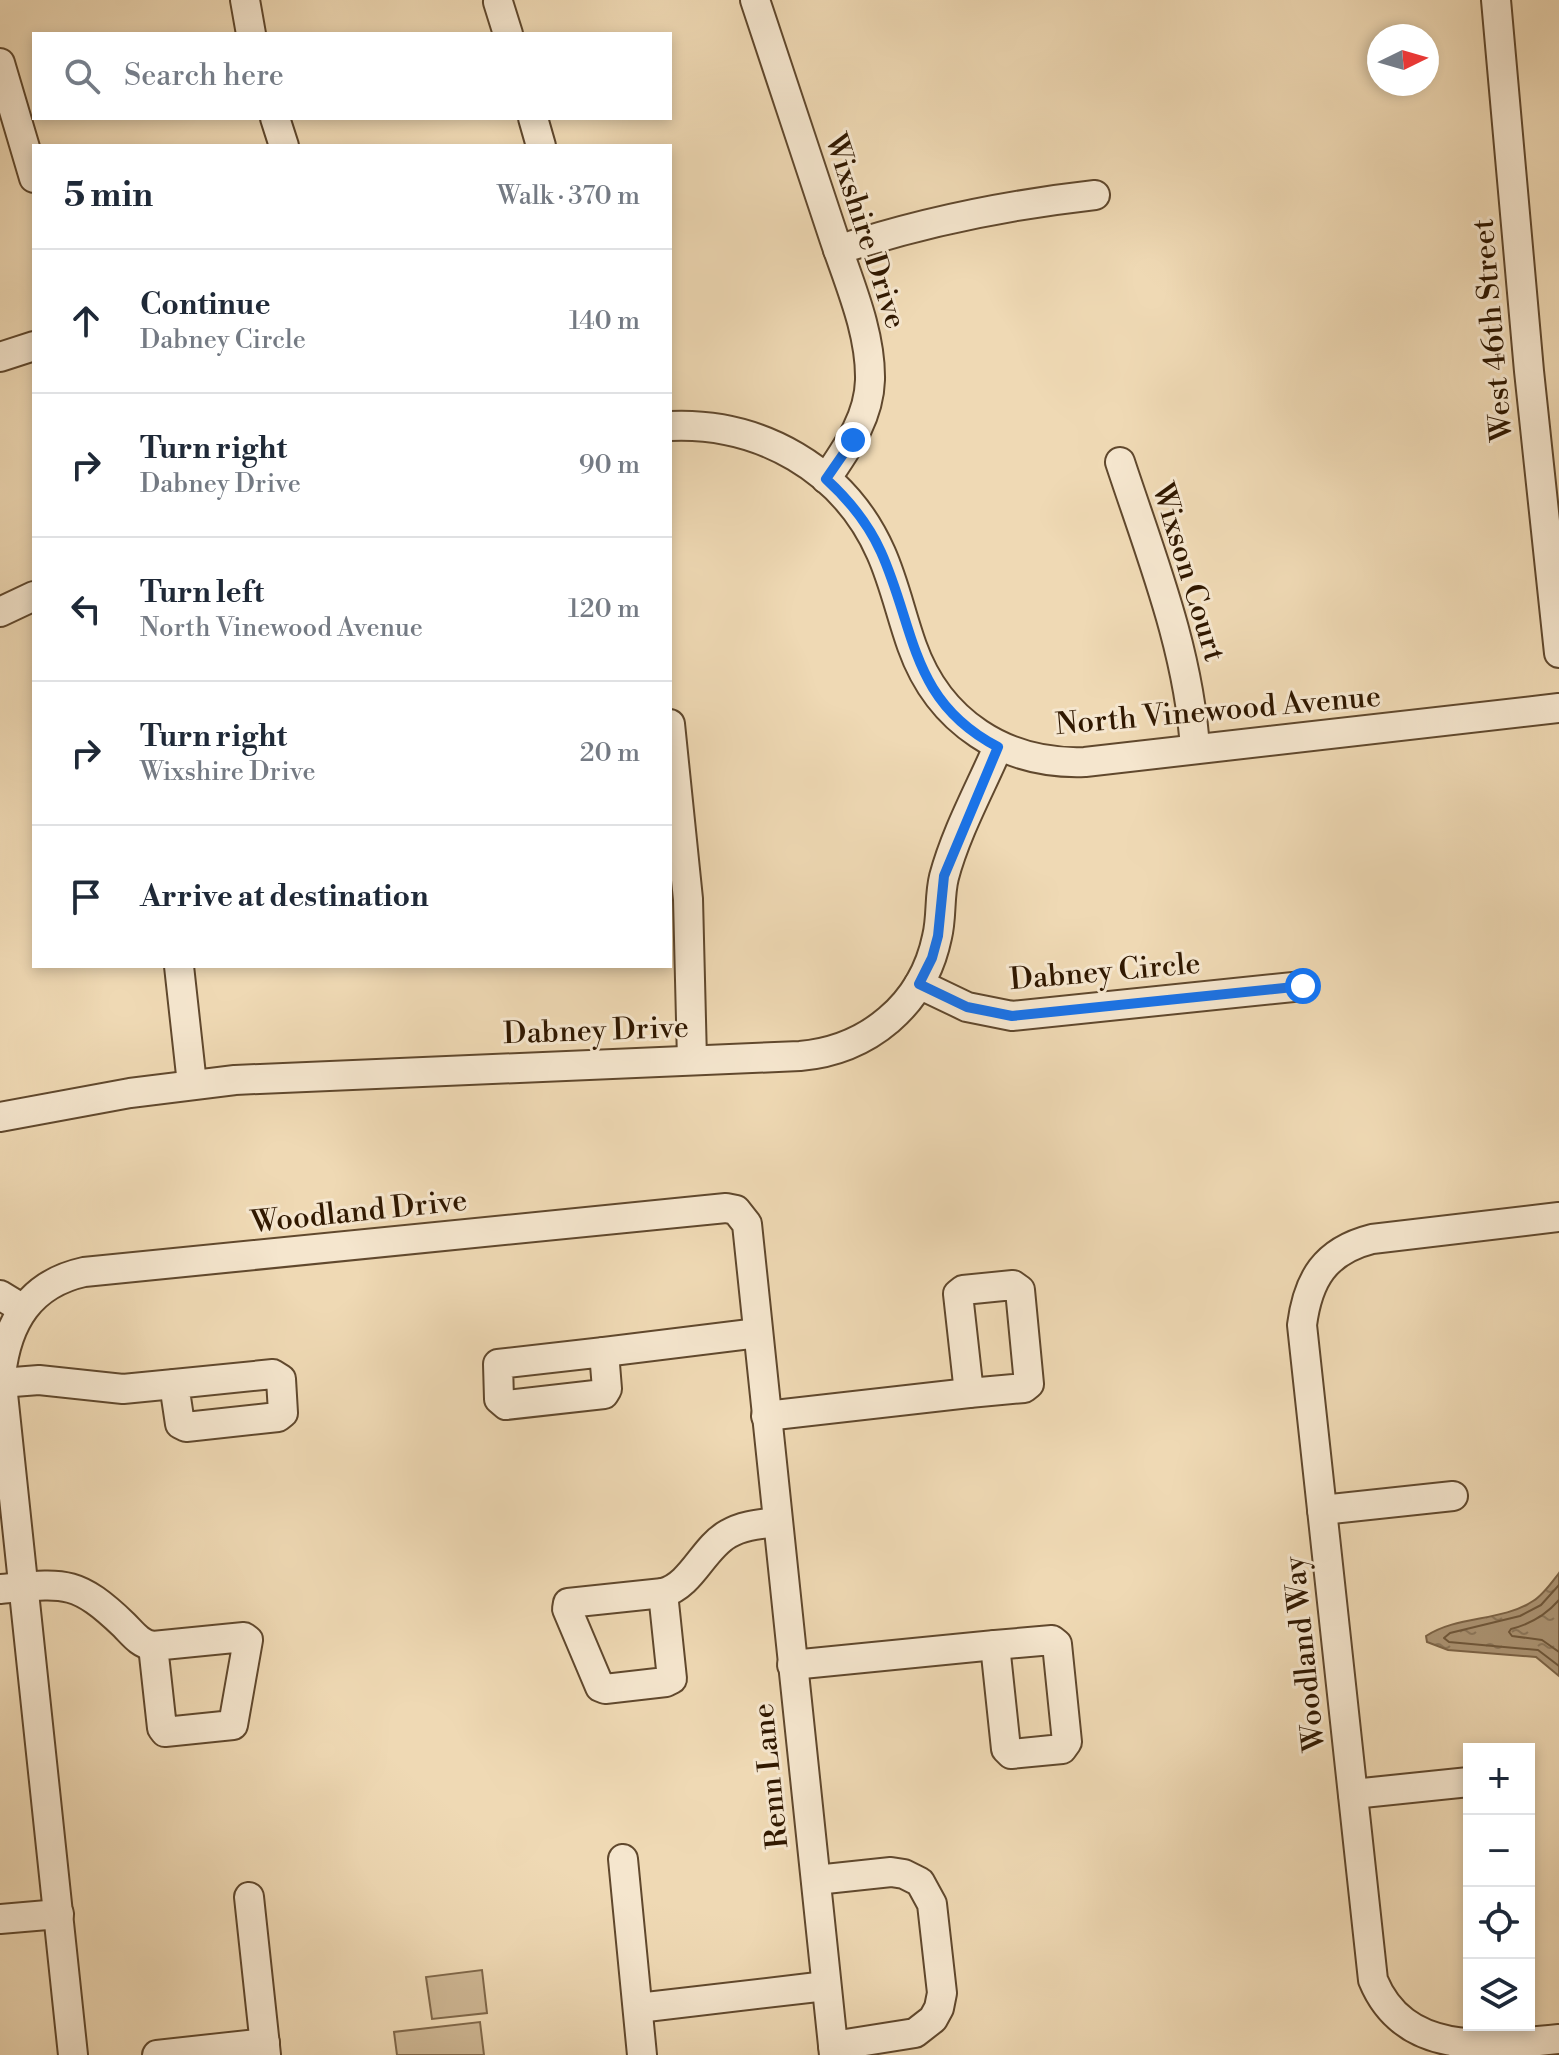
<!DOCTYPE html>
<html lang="en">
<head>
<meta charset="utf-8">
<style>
	body { margin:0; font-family:"Libre Bodoni",serif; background:#f2f2f3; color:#1f2937 }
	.controls { position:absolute; right:24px; bottom:24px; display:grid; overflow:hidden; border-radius:0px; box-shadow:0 4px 12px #0003 }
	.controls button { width:72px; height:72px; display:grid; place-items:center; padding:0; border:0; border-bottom:2px solid #e0e1e3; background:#fff; color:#1f2937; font:40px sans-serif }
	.compass { position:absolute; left:1367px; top:24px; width:72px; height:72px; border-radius:50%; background:#fff; box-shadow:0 4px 12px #0003; rotate:85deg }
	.stop { position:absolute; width:24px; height:24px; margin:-18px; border:6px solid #1a73e8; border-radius:50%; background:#fff }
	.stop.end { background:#1a73e8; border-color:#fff; box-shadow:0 2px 8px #0008 }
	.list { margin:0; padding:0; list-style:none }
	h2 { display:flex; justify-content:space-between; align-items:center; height:104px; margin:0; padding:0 32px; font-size:34px }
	h2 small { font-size:26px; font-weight:400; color:#747a83 }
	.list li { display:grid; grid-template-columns:52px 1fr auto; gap:24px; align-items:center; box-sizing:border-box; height:144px; padding:0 32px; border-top:2px solid #e0e1e3 }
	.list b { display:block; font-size:30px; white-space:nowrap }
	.list p { margin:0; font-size:26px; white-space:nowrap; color:#747a83 }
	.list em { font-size:26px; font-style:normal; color:#747a83 }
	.icon { flex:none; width:44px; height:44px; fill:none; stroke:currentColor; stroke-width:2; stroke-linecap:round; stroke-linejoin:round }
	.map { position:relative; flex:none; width:1559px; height:2055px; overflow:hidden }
	.search { position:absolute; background:#fff; box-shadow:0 4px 12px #0003; left:32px; top:32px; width:640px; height:88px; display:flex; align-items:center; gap:20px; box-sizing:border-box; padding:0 28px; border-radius:0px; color:#747a83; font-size:30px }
	.panel { position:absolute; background:#fff; box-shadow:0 4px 12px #0003; left:32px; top:144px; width:640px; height:824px; border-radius:0px }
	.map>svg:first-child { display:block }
</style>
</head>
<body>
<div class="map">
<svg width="1559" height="2055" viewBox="0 0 1559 2055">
	<defs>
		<pattern id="water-ripples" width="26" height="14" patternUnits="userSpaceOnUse" patternTransform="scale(2)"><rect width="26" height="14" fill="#ae9777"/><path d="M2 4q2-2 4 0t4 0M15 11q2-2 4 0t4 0" fill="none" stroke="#8e7a5f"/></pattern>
	</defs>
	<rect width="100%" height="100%" fill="#efd9b4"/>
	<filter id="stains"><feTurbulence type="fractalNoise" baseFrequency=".0025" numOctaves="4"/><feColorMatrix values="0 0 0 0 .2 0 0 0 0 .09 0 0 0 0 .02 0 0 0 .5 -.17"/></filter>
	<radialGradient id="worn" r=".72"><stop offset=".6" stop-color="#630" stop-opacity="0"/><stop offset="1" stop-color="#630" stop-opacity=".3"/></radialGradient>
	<g fill="#cfb895" stroke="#80684a" stroke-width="2">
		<path d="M482 1970 487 2013 432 2019 426 1977Z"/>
		<path d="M480 2022 484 2055H397L394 2032Z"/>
	</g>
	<path fill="url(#water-ripples)" stroke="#7c6447" stroke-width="2" d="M1559 1573V1676L1536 1657 1448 1650 1427 1642 1426 1636C1458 1615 1501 1622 1533 1601 1543 1595 1552 1582 1559 1573Z"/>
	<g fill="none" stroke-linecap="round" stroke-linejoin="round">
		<g stroke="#6f583c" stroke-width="2">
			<path d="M1559 1585 1541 1605 1520 1616 1450 1633 1444 1638 1449 1642 1538 1650 1559 1666"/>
			<path d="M1559 1600C1546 1615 1531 1624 1511 1629L1509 1632 1512 1636 1542 1640 1559 1652"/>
		</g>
		<g stroke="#60482d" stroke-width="32">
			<g id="minor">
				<path d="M245 0 251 34"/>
				<path d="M755 0C781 79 808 159 834 238 849 283 871 332 870 380 869 418 847 448 826 479"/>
				<path d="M1496 0 1529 371 1559 653"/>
				<path d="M498 2 508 34"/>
				<path d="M0 63 34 178"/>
				<path d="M275 118 284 146"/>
				<path d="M533 118 541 146"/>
				<path d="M838 250C922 222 1006 205 1095 195"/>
				<path d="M0 357 34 346"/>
				<path d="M670 426C760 422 844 469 881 553 894 582 901 615 912 646 939 722 1005 765 1085 762L1559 708"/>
				<path d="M1120 462C1151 556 1189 650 1195 749"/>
				<path d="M0 612 34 596"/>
				<path d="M670 724 688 899 692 1060"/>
				<path d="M179 966 192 1084"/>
				<path d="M919 984 967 1007 1012 1016 1303 986"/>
				<path d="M0 1117 130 1093 235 1080 800 1056C868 1050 923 1005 937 937 942 917 939 897 944 877 956 832 980 789 998 747"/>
				<path d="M1559 1217 1372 1239C1325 1251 1308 1279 1302 1325L1373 1980C1404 2055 1483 2047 1559 2039"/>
				<path d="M1013 1285 1020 1290 1029 1384 1024 1388 969 1393 958 1294 963 1290Z"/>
				<path d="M0 1295 23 1309"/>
				<path d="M604 1352 607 1389 604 1394 506 1405 499 1399 498 1364Z"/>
				<path d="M604 1352 758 1333"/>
				<path d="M273 1374 281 1379 283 1413 278 1417 186 1427 180 1424 174 1384Z"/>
				<path d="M0 1383 39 1380 123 1389 174 1384"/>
				<path d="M766 1416 969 1393"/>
				<path d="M1322 1510 1453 1496"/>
				<path d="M0 1589C64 1583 76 1579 124 1625 133 1634 140 1644 153 1646"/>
				<path d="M663 1593 672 1679 666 1682 605 1689 600 1687 567 1609 568 1603Z"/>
				<path d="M663 1593C692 1585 703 1548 728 1534 743 1525 761 1524 777 1522"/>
				<path d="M244 1637 248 1640 233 1725 165 1732 162 1728 153 1646Z"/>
				<path d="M1052 1640 1057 1644 1067 1742 1062 1749 1011 1754 1006 1749 995 1645Z"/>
				<path d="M792 1665 995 1645"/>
				<path d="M1353 1794 1469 1782"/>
				<path d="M623 1859 642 2055"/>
				<path d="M816 1880 891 1872 904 1874 920 1882 932 1904 942 1993 939 2008 933 2019 915 2033 833 2046"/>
				<path d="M249 1897 266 2055"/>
				<path d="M0 1919 59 1914"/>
				<path d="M638 2008 826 1986"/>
				<path d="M73 2055 1 1375C7 1322 30 1284 84 1272L726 1208 736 1210 747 1224 834 2055"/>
				<path d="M157 2055 265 2043"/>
			</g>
		</g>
		<use href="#minor" stroke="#f5e6ce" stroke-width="28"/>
	</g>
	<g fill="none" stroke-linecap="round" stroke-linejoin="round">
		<path stroke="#1a73e8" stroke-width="10" d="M853 440 826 479C849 500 868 523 881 552 916 630 910 701 998 747L944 876 938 936 932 958 919 984 967 1007 1012 1016 1303 986"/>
	</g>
	<g text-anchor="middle" stroke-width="6" stroke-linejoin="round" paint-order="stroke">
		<g font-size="30" fill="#301800" stroke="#f5e6ce">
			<text transform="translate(866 231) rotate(72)" y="10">Wixshire Drive</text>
			<text transform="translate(1492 330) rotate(-95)" y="10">West 46th Street</text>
			<text transform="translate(1189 572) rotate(73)" y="10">Wixson Court</text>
			<text transform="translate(1218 710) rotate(-5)" y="10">North Vinewood Avenue</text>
			<text transform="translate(1105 971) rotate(-5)" y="10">Dabney Circle</text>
			<text transform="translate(596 1030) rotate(-2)" y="10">Dabney Drive</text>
			<text transform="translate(359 1211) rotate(-6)" y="10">Woodland Drive</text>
			<text transform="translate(1304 1654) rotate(-96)" y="10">Woodland Way</text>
			<text transform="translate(770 1776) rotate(-96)" y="10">Renn Lane</text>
		</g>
	</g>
	<rect width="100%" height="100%" filter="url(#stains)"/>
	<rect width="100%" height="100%" fill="url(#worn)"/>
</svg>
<div class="controls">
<button>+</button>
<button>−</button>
<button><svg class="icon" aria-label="locate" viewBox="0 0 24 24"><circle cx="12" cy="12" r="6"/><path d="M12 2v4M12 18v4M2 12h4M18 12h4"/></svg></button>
<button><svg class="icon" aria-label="layers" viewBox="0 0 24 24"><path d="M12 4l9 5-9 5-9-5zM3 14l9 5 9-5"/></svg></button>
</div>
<svg class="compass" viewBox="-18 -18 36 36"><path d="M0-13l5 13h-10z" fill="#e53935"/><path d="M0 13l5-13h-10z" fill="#747a83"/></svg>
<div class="stop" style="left:1303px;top:986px"></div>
<div class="stop end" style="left:853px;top:440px"></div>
<div class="search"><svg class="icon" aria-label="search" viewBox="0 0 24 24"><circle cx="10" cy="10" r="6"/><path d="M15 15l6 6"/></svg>Search here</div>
<section class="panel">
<h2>5 min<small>Walk · 370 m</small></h2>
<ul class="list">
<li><svg class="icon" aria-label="ahead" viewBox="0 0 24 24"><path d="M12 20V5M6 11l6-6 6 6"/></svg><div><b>Continue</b><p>Dabney Circle</p></div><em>140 m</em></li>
<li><svg class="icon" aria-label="right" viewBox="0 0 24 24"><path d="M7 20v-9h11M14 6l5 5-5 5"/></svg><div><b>Turn right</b><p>Dabney Drive</p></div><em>90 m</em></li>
<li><svg class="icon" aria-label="left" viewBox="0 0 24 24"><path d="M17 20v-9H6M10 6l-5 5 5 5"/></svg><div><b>Turn left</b><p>North Vinewood Avenue</p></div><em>120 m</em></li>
<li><svg class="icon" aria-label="right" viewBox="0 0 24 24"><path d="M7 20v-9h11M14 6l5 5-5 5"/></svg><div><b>Turn right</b><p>Wixshire Drive</p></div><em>20 m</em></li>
<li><svg class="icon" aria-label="arrive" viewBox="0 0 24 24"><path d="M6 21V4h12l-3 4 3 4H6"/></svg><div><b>Arrive at destination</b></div></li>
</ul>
</section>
</div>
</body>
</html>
